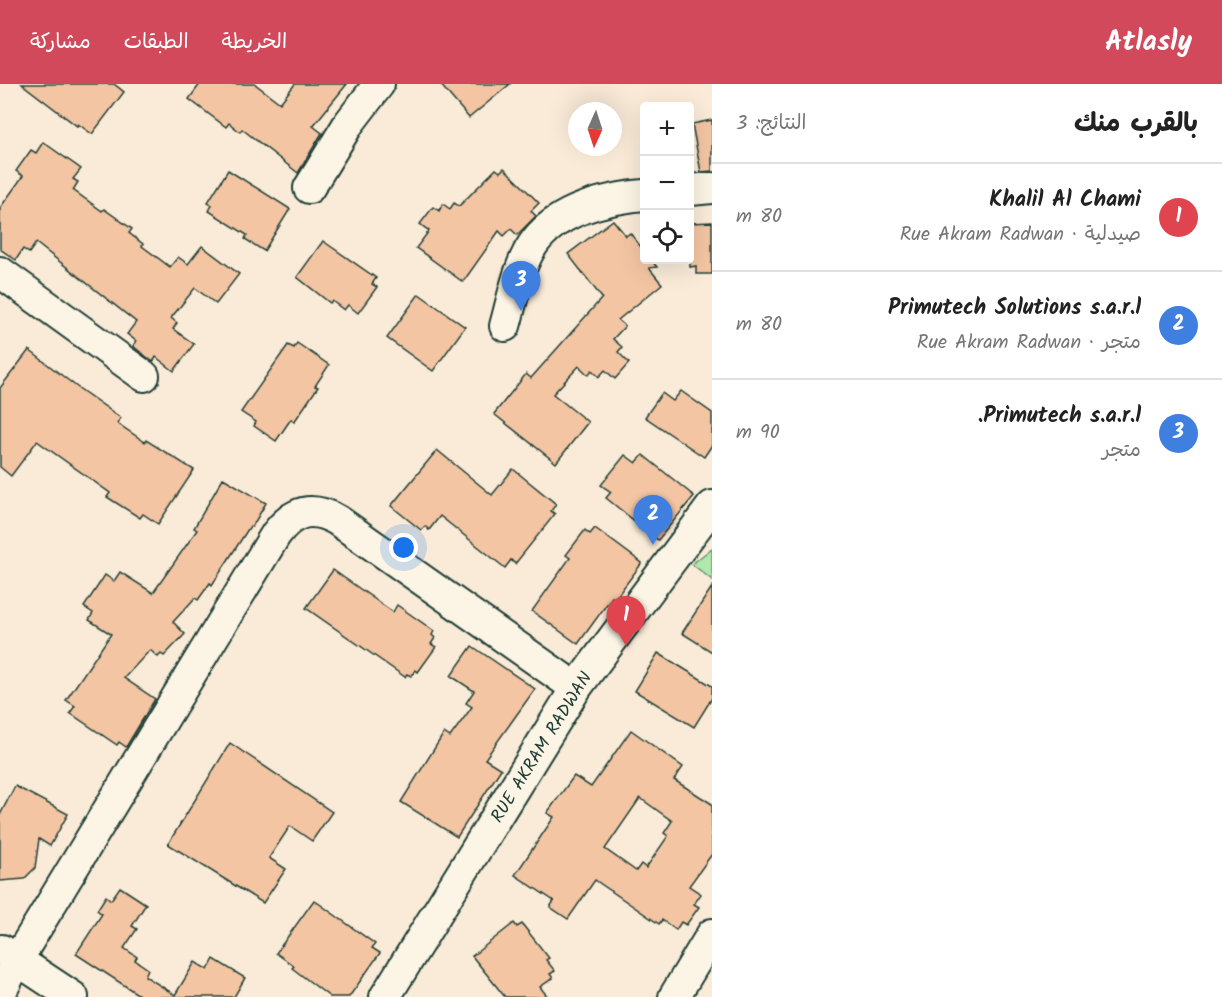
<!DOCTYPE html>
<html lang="ar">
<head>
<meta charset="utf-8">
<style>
	body { margin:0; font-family:Kalam,"Playpen Sans Arabic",sans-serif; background:#f6f6f6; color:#222; direction:rtl }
	.controls { position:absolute; right:18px; top:18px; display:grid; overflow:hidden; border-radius:6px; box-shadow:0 6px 24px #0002 }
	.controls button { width:54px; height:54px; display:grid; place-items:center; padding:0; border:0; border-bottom:2px solid #e0e0e0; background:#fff; color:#222; font:30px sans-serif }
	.compass { position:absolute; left:568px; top:18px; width:54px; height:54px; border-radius:50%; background:#fff; box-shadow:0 6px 24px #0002; rotate:183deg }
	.you { position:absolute; left:404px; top:464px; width:21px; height:21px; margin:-15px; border:4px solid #fff; border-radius:50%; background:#1a73e8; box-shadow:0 0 0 9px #1a73e833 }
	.badge { display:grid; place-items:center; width:39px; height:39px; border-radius:50%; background:#d1495b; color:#fff; font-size:20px; font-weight:700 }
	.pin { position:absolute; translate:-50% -50px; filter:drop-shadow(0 2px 3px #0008) }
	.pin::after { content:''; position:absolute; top:32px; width:21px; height:18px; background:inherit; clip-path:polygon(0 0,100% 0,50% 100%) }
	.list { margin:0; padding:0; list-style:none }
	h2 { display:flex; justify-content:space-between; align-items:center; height:78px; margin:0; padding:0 24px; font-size:26px }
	h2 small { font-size:20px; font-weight:400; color:#767676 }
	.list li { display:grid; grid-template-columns:39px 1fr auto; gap:18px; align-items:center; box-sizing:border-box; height:108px; padding:0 24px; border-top:2px solid #e0e0e0 }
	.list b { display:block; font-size:22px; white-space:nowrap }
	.list p { margin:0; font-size:20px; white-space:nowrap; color:#767676 }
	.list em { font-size:20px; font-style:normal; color:#767676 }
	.icon { flex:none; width:33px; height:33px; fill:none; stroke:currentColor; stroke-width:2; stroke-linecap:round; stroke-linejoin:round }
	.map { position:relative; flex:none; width:712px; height:913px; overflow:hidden; direction:ltr }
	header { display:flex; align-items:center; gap:36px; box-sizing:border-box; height:84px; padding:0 30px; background:#d1495b; color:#fff }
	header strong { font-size:28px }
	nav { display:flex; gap:33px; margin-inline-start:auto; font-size:21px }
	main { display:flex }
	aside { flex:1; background:#fff }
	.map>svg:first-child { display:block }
</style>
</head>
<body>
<header>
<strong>Atlasly</strong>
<nav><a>الخريطة</a><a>الطبقات</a><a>مشاركة</a></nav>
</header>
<main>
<aside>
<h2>بالقرب منك<small>النتائج: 3</small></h2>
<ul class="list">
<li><span class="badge" style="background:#e0444e">1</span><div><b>Khalil Al Chami</b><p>صيدلية · Rue Akram Radwan</p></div><em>80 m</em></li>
<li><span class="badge" style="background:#3f7fe0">2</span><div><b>Primutech Solutions s.a.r.l</b><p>متجر · Rue Akram Radwan</p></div><em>80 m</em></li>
<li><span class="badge" style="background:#3f7fe0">3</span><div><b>Primutech s.a.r.l.</b><p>متجر</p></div><em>90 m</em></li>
</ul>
</aside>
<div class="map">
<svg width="712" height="913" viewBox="0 0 712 913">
	<rect width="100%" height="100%" fill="#faebd8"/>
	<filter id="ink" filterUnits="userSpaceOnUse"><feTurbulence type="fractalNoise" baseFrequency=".0167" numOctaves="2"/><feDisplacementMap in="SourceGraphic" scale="12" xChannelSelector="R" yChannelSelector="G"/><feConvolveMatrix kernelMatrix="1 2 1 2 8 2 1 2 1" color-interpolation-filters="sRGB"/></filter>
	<g filter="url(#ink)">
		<path fill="#afe9ad" stroke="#679370" stroke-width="1.5" d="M712 464V496L692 480Z"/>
		<g fill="#f3c5a3" stroke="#1f3d34" stroke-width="1.5" fill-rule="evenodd">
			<path d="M22 0H114L124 8 92 50 78 40 77 42Z"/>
			<path d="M200 0H255L280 19 295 0H347L313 42 322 49 298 89 242 45 240 48 229 39 226 43 189 15Z"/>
			<path d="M440 0H510L469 34Z"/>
			<path d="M712 36V87L701 88 692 40Z"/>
			<path d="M43 58 81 85 73 95 78 98 73 106 102 127 104 125 132 145 129 149 143 160 142 162 170 183 178 173 188 180 202 162 239 190 216 220 195 204 171 234 177 239 173 245 194 260 174 287 156 273 153 278 133 262 136 257 127 250 136 238 36 159 29 169 23 165 16 176 0 165V124L23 92 16 87 31 66 36 69Z"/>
			<path d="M504 84 539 119 531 127 536 132 517 151 511 145 504 152 499 147 463 198 416 164 429 147 420 140 433 123 439 127 443 120 450 125 454 119 459 122 496 85 500 88Z"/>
			<path d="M228 86 290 125 264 167 245 155 247 151 209 127 212 121 208 118Z"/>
			<path d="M613 136 626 152 630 149 645 168V176H651L657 183 649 184 662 200 618 236 625 242 613 255 622 263 618 268 629 279 615 295 605 286 599 293 592 286 588 291 579 282 553 310 588 338 556 379 494 330 526 290 531 294 602 214 568 170Z"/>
			<path d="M712 138V190H696V182L690 183V139Z"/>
			<path d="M323 157 376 194 372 200 377 203 358 229 348 221 344 226 332 217 330 219 297 193Z"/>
			<path d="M419 210 465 243 433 287 387 254Z"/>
			<path d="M297 259 329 281 315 302 318 303 294 338 291 335 276 357 254 342 256 338 241 328 288 261 294 264Z"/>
			<path d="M29 266 77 303 121 334 117 339 145 358 146 356 194 386 158 440 143 430 140 434 107 413 110 409 37 357 11 392 0 383V304Z"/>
			<path d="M681 307 712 329V361L704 373 645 333 662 309 673 317Z"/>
			<path d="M437 366 492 411 513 385 556 420 551 427 555 430 515 480 511 476 505 484 440 432 429 446 425 442 421 446 391 422Z"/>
			<path d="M625 371 636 379 643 371 694 412 658 456 606 414 611 408 601 401Z"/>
			<path d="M223 394 266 419 252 443 250 442 212 501 210 499 198 516 195 514 173 538 185 550 164 572 161 570 158 573 150 566 124 594 155 615 126 663 119 658 117 661 70 629 75 622 66 616 111 550 89 536 93 529 84 523 105 491 114 497 120 488 153 509 197 446 194 444Z"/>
			<path d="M595 444 642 479 615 515 612 513 578 560 532 527 570 474 566 471 585 446 590 450Z"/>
			<path d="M333 486 393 528 397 521 434 547 432 551 435 554 431 560 436 563 418 588 416 586 411 592 407 590 405 593 306 524Z"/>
			<path d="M712 503V568L682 549Z"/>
			<path d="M472 562 535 605 485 675 501 685 457 753 401 718 444 649 450 653 472 623 466 619 474 607 451 592Z"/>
			<path d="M658 569 712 602V614L694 643 635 607Z"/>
			<path d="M631 646 683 683 674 696 712 720V770L689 802 701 810 694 820 699 823 686 841 681 838 676 846 662 836 659 840 595 796 568 835 550 823 554 817 515 791 554 733 547 729 574 692 591 703ZM640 714 672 737 664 749 668 752 646 784 641 780 636 787 605 765Z"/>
			<path d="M230 659 332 728 312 757 290 742 269 774 286 785 263 819 168 760Z"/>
			<path d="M15 702 68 730 50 762 39 755 35 784 24 795 0 797V731Z"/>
			<path d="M120 803 146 820 132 842 137 845 124 864 137 873 135 876 148 885 145 892 175 911 195 878 208 886 214 875 245 894 234 913H142L76 870 102 830 97 826 106 812 111 816Z"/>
			<path d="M314 816 375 860 372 864 380 869 349 913H330L292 884 294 882 276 869Z"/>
			<path d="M514 839 517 843 522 840 549 874 546 876 555 887 550 890 553 894 540 903 548 913H505L472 872Z"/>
		</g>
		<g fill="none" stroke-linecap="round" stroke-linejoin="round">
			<g stroke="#1f3d34" stroke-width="34">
				<g id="minor">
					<path d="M309 104 349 39 379 0"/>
					<path d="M690 106 712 104"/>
					<path d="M0 188 144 292"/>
					<path d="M505 242C512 217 517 189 529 167 551 127 603 115 644 111"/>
					<path d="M2 866 73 913"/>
					<path d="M0 910 17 876 276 450C294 426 312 422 337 436L576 604"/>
					<path d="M385 913 576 604 712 422"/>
					<path d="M674 913 712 850"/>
				</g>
			</g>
			<use href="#minor" stroke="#fcf5e5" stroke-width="30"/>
		</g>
	</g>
	<g text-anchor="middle" stroke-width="6" stroke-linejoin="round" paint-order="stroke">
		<g font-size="18" fill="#1f3d34" stroke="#fcf5e5">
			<text transform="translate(541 663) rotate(-58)" y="6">RUE AKRAM RADWAN</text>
		</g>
	</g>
</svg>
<div class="controls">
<button>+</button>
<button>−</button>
<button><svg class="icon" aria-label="locate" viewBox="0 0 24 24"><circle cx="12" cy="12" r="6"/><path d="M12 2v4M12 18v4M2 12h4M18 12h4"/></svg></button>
</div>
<svg class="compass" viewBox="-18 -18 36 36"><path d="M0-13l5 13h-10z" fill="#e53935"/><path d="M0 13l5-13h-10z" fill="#767676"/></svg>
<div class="you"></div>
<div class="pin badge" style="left:626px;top:562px;background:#e0444e">1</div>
<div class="pin badge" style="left:653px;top:461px;background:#3f7fe0">2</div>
<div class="pin badge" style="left:521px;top:227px;background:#3f7fe0">3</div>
</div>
</main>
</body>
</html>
